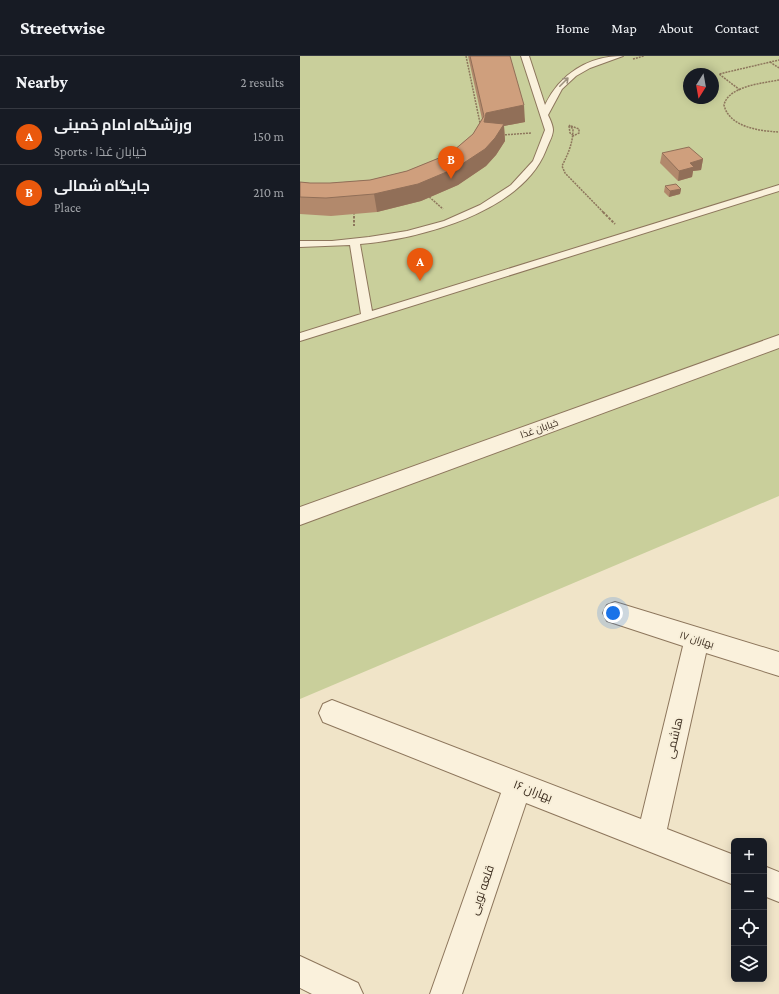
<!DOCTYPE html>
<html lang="en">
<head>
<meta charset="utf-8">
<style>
	body { margin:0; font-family:"Crimson Pro",Cairo,serif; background:#242831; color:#f1f3f6 }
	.controls { position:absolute; right:12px; bottom:12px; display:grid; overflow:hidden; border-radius:6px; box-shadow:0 2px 10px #0003 }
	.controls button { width:36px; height:36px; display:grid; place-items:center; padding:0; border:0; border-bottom:1px solid #363941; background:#171b24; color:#f1f3f6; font:20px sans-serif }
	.compass { position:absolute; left:383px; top:12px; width:36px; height:36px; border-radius:50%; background:#171b24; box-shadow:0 2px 10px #0003; rotate:191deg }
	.you { position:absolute; left:313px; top:557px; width:14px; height:14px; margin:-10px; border:3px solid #fff; border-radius:50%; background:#1a73e8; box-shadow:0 0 0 6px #1a73e833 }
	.badge { display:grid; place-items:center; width:26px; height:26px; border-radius:50%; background:#ea580c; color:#fff; font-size:13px; font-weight:700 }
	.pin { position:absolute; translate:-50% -33px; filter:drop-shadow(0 1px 2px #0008) }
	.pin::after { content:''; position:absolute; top:21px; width:14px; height:12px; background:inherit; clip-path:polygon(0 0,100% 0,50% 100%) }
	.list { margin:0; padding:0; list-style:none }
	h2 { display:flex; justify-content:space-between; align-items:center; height:52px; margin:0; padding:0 16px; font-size:17px }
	h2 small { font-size:13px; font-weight:400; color:#9ea1a6 }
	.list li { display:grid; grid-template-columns:26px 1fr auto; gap:12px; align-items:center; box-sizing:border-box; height:56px; padding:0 16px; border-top:1px solid #363941 }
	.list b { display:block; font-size:15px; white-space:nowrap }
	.list p { margin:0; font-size:13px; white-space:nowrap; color:#9ea1a6 }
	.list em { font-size:13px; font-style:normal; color:#9ea1a6 }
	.icon { flex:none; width:22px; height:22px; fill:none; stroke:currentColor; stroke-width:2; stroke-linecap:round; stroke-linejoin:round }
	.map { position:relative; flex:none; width:479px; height:938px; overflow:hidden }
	header { display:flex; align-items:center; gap:24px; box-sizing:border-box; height:56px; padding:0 20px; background:#171b24; border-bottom:1px solid #363941 }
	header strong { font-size:19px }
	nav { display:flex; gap:22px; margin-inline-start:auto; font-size:14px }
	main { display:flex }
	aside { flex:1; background:#171b24 }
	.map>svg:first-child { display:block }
</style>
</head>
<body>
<header>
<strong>Streetwise</strong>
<nav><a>Home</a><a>Map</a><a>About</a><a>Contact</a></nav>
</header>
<main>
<aside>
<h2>Nearby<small>2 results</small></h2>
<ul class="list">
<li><span class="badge">A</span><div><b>ورزشگاه امام خمینی</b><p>Sports · خیابان غذا</p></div><em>150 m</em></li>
<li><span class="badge">B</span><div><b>جایگاه شمالی</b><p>Place</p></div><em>210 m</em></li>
</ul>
</aside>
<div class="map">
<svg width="479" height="938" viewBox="0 0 479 938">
	<rect width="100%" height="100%" fill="#f0e4c8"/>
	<path fill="#c9cf9b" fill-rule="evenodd" d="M0 0H479V440L0 643ZM389 18H413V42H389Z"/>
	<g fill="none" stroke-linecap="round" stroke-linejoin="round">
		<g stroke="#8d765c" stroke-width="2">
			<path id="lane" d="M221 0H229L245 49C260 18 288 0 323 0L290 12 276 20 262 33 248 59C250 63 253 70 253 74 253 80 248 88 246 94 222 156 120 183 60 188L72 255 479 129V135L0 285V277L61 258 50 189 0 191V185H32L69 181 107 175 144 165 180 149 211 129 233 105 245 74Z"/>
		</g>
		<g stroke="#8d765c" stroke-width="2">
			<g id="street">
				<path d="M479 279V292L0 469V451Z"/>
				<path d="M315 546 479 596V620L406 597 367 773 434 799V829L226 747 162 938H130L201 737 23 666 19 657 23 648 32 644 341 763 383 590 307 565 303 557 307 549Z"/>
				<path d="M464 810 479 816V846L464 840Z"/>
				<path d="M0 900 58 927 63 938H12L0 932Z"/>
			</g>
		</g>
		<g stroke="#8d765c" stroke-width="1.5" stroke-dasharray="2 1" stroke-linecap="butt">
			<path d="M166 0 180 67"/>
			<path d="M333 3 344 0"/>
			<path d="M470 6 479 12"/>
			<path d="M479 24C464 27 428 30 424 49 429 71 459 75 479 76"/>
			<path d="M440 34 419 18 479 4"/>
			<path d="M269 69 273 73C273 87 268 98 262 110L265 117 304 157"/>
			<path d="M269 70 270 77 273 79"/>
			<path d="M271 70 279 73V77L273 80"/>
			<path d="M202 79 231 77"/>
			<path d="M127 139 143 153"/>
			<path d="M54 155V157"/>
		</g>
		<g stroke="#8d765c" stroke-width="2" stroke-dasharray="2.5 1.5" stroke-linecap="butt">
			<path d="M54 156V170"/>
			<path d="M303 156 315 168"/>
		</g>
		<use href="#lane" fill="#faf1dc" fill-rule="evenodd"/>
		<use href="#street" fill="#faf1dc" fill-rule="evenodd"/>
	</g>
	<g fill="#b2896c">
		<path d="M168 0H210L225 66 204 70 205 85 196 99 186 110 158 129 121 145 77 156 31 160 0 158V126L10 127H30L70 124 107 115 139 102 153 95 173 78 182 63Z"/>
		<path d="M362 97 403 103 401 114 393 115 392 121 378 125 360 107Z"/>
		<path d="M365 130 381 133 380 138 369 141 364 136Z"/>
	</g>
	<g fill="#916f58">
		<path d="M224 49 225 66 204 70 205 85 196 99 186 110 158 129 121 145 77 156 74 138 156 112 186 57Z"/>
		<path d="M403 103 401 114 393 115 392 121 378 125 379 115 390 107Z"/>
		<path d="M381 133 380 138 369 141 370 135Z"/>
	</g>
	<g fill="#cf9f7d" stroke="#916f58">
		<path d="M170 0H210L224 49 186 57 184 66 204 68 195 82 185 93 156 112 118 128 74 138 26 142 0 141V126L10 127H30L70 124 107 115 139 102 153 95 173 78 184 60Z"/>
		<path d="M389 91 403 103 390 107 394 111 379 115 362 97Z"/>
		<path d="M376 128 381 133 370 135 365 130Z"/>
	</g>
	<defs><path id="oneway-shaft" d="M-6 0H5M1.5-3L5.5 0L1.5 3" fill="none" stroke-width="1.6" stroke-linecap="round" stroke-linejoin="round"/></defs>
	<use stroke="#9c907e" href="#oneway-shaft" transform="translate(264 26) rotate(-45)"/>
	<g text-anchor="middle" stroke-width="3.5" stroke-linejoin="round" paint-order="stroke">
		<g font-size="10" fill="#3d2e20" stroke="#f7eed8">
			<text transform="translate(239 372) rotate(-20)" y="4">خیابان غذا</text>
			<text transform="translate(397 583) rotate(17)" y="4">بهاران ۱۷</text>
		</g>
		<g font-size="12" fill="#3d2e20" stroke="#f7eed8">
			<text transform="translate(374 682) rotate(-77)" y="4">هاشمی</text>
			<text transform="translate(233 735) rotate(21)" y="4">بهاران ۱۶</text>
			<text transform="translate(182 834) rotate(-71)" y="4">قلعه نویی</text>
		</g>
	</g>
</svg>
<div class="controls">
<button>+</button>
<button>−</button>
<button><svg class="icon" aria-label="locate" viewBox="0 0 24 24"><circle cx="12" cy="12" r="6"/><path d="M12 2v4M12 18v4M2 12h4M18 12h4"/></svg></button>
<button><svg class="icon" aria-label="layers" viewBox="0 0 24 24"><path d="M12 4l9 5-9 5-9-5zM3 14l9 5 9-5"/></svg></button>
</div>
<svg class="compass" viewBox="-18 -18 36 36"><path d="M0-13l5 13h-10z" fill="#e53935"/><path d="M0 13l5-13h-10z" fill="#9ea1a6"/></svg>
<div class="you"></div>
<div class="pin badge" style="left:120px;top:225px">A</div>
<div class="pin badge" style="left:151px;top:123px">B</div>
</div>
</main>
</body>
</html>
